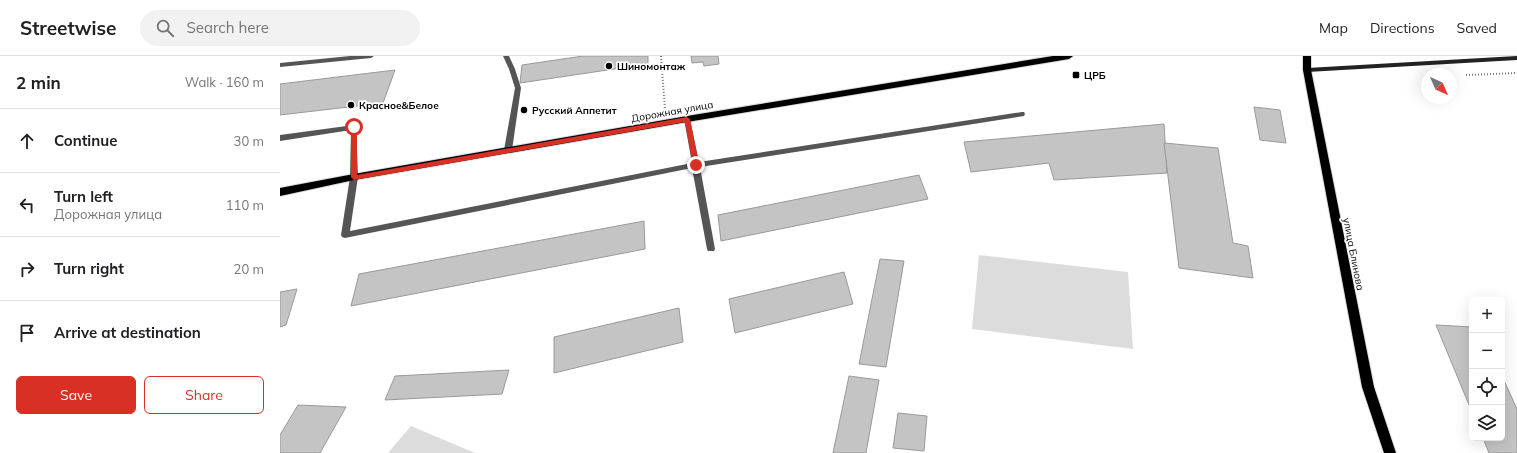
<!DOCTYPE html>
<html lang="en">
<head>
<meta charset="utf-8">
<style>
	body { margin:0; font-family:Mulish,sans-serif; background:#f2f2f2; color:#202124 }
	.controls { position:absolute; right:12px; bottom:12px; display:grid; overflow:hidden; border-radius:6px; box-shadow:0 4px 16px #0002 }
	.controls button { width:36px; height:36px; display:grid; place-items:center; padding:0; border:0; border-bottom:1px solid #e0e0e0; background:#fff; color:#202124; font:20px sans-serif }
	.compass { position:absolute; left:1141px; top:12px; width:36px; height:36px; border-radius:50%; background:#fff; box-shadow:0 4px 16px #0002; rotate:135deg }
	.stop { position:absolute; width:12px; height:12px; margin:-9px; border:3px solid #d93025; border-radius:50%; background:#fff }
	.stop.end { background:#d93025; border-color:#fff; box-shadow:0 1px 4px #0008 }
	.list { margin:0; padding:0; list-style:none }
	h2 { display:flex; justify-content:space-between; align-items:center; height:52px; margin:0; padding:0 16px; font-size:17px }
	h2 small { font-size:13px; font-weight:400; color:#757577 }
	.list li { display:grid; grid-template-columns:26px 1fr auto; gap:12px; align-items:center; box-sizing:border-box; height:64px; padding:0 16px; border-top:1px solid #e0e0e0 }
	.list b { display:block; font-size:15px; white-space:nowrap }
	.list p { margin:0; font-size:13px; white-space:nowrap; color:#757577 }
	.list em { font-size:13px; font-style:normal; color:#757577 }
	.actions { display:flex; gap:8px; padding:12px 16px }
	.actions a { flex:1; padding:9px 0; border:1px solid #d93025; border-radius:6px; text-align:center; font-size:14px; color:#d93025 }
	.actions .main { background:#d93025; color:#fff }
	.icon { flex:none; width:22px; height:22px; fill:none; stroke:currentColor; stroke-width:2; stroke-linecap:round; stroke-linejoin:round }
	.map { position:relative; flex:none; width:1237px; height:397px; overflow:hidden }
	header { display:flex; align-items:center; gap:24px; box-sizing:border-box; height:56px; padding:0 20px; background:#fff; border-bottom:1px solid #e0e0e0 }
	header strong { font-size:19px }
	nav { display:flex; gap:22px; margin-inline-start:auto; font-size:14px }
	.search { width:280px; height:36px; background:#f2f2f2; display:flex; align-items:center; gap:10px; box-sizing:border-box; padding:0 14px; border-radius:22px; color:#757577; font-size:15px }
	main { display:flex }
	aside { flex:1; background:#fff }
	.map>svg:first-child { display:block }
</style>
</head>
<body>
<header>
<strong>Streetwise</strong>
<div class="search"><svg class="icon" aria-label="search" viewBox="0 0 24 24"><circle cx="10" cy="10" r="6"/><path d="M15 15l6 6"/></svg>Search here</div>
<nav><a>Map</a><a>Directions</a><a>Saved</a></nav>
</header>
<main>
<aside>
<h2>2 min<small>Walk · 160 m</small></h2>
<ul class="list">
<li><svg class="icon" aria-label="ahead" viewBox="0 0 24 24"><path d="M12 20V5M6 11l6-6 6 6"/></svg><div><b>Continue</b></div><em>30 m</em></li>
<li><svg class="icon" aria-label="left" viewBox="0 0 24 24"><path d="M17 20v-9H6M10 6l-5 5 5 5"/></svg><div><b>Turn left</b><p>Дорожная улица</p></div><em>110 m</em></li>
<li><svg class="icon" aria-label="right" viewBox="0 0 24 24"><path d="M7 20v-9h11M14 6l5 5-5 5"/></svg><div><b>Turn right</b></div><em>20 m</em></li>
<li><svg class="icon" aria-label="arrive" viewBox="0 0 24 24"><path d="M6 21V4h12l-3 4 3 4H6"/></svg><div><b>Arrive at destination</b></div></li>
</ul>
<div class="actions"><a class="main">Save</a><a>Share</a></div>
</aside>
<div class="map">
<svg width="1237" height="397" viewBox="0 0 1237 397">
	<rect width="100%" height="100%" fill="#fff"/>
	<g fill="#dcdcdc">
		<path d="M699 199 848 216 853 293 692 273Z"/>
		<path d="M131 370 195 397H108Z"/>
	</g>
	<g fill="#c4c4c4" stroke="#999">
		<path d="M303 0H368V8L240 27 242 9Z"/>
		<path d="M411 0H438L439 8 424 10 423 6 412 7Z"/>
		<path d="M115 14 103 47 0 59V28Z"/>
		<path d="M974 51 1000 54 1006 87 980 84Z"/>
		<path d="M884 68 887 117 774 124 769 107 691 116 684 86Z"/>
		<path d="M884 87 938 92 953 187 968 190 973 222 899 212Z"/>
		<path d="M639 119 648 143 441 185 438 159Z"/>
		<path d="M364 165 365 193 71 250 79 218Z"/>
		<path d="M600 203 624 205 606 311 579 308Z"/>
		<path d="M564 216 573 248 455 277 449 243Z"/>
		<path d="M17 233 6 269 0 271V236Z"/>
		<path d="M399 252 403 286 274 317V281Z"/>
		<path d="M1156 269 1192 271V356Z"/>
		<path d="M229 314 222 338 105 344 115 320Z"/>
		<path d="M569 320 599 324 586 397H553Z"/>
		<path d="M1222 320 1237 353V397H1209L1203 382H1222Z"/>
		<path d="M18 349 66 351 40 397H0V379Z"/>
		<path d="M618 357 647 360 644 395 613 392Z"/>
	</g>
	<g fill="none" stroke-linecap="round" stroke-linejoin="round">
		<g stroke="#dbdbdb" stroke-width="2">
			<g id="primary">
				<path d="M773 0H793L789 3 407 66 74 124 0 140V132L74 118 407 60Z"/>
				<path d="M1023 0H1031V14L1094 331 1116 397H1104L1082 331 1023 14Z"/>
			</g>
		</g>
		<g stroke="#777" stroke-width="2" stroke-dasharray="1 2" stroke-linecap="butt">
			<path d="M381 0 385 53"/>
			<path d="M1186 19 1237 17"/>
		</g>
		<g fill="#555" fill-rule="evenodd">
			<path d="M70 0H94L91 2 0 11V7Z"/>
			<path d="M223 0H229L235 13 241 32 232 94 228 97 224 94 235 32 229 13Z"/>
			<path d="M742 56H744L745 58 744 60 420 111 435 193 434 195H428L427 193 412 112 65 182 62 181 61 179 70 121 71 74 0 85V79L74 69H76L78 121 70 175 412 107 404 63 407 61 410 63 419 106Z"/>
		</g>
		<path fill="#222" fill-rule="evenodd" d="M1237 0V4L1027 16 1024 14 1027 12Z"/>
		<use href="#primary" fill="#000" fill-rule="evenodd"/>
	</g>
	<path fill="#d93025" d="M407 61 410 63 419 109 416 111 413 109 405 66 74 124 71 121V71L74 69 77 71V119Z"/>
	<g fill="#000" stroke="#fff" stroke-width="1.5">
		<circle cx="329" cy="10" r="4"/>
		<rect x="792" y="15" width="8" height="8" rx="2"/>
		<circle cx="71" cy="49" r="4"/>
		<circle cx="244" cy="54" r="4"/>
	</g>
	<g text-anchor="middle" stroke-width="3.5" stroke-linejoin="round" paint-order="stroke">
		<g font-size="10" font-weight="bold" fill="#000" stroke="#fff" text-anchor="start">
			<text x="337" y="14">Шиномонтаж</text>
			<text x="804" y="23">ЦРБ</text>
			<text x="79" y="53">Красное&amp;Белое</text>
			<text x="252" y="58">Русский Аппетит</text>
		</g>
		<g font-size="10" fill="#000" stroke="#fff">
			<text transform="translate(392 55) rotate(-10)" y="4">Дорожная улица</text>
			<text transform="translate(1074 198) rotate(79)" y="4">улица Блинова</text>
		</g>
	</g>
</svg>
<div class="controls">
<button>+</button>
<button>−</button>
<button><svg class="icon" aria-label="locate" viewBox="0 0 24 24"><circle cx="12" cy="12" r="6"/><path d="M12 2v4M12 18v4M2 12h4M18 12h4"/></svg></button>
<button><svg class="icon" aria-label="layers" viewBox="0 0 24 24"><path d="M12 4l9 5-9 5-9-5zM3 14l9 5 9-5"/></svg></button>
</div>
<svg class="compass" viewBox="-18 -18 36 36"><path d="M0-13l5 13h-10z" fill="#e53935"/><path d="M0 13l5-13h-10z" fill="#757577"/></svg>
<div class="stop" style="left:74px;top:71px"></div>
<div class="stop end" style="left:416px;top:109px"></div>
</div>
</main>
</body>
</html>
